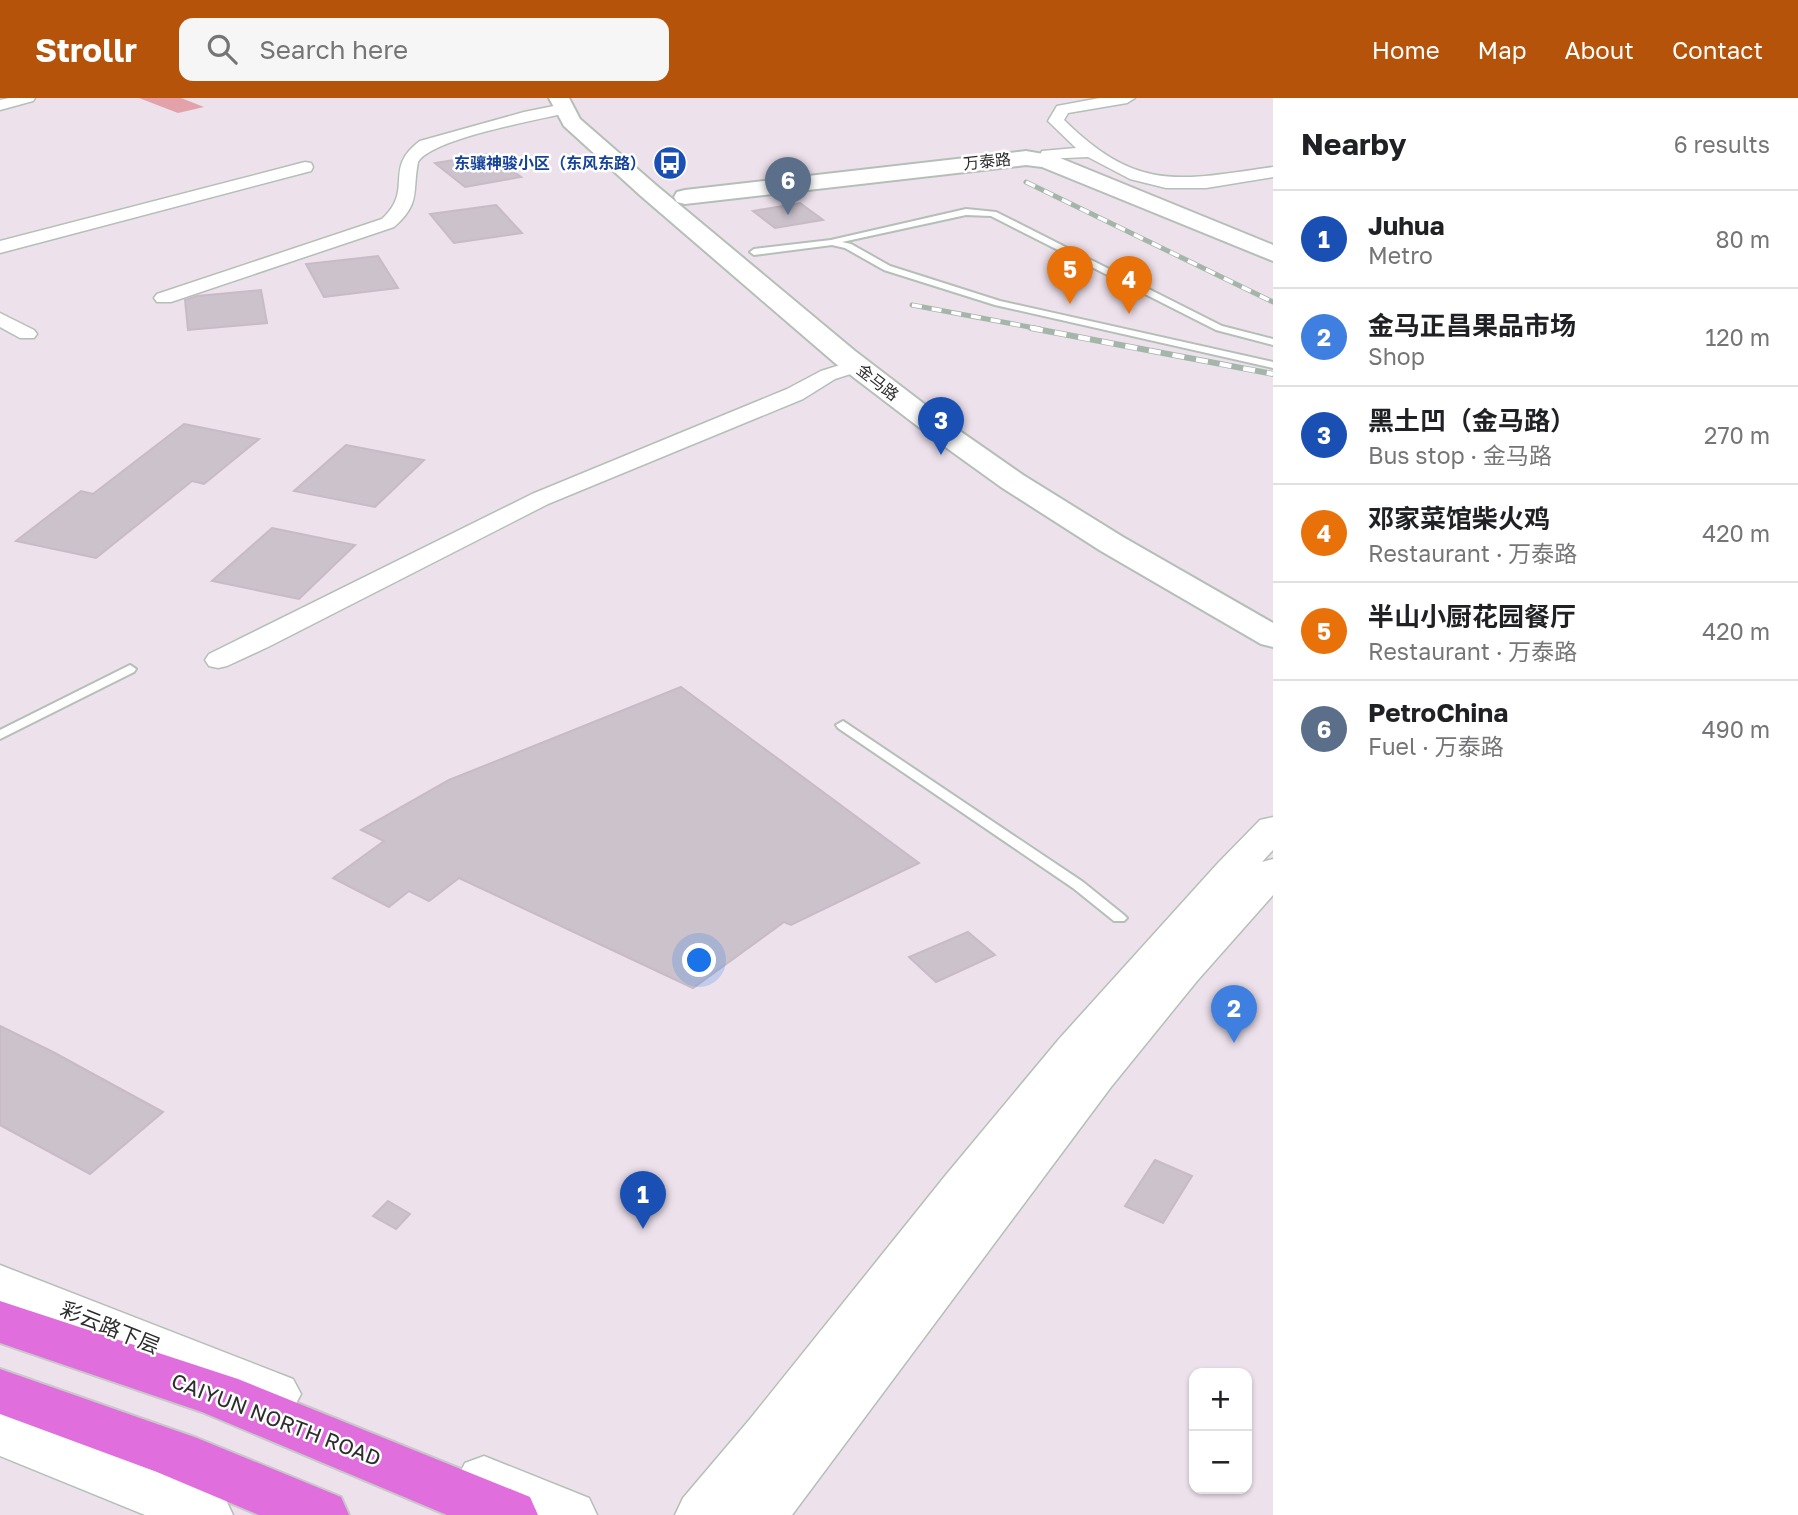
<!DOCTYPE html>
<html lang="en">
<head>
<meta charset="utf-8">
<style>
	body { margin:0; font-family:"Golos Text","Noto Sans SC",sans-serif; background:#f6f6f6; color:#202124 }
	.controls { position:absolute; right:21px; bottom:21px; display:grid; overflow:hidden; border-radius:14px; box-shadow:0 2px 5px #0004 }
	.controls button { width:63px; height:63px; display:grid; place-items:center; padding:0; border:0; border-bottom:2px solid #e0e0e0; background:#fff; color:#202124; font:35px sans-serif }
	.you { position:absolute; left:700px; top:863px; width:24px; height:24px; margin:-18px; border:5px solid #fff; border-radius:50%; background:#1a73e8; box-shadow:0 0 0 10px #1a73e833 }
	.badge { display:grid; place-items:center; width:46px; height:46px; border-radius:50%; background:#b45309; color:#fff; font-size:23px; font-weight:700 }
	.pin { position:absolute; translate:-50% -58px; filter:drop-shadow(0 2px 4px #0008) }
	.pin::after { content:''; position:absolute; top:37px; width:24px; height:21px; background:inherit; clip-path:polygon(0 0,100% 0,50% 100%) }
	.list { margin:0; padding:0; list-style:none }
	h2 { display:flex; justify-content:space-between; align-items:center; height:91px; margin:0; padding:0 28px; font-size:30px }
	h2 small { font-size:23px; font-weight:400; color:#757577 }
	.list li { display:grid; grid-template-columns:46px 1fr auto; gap:21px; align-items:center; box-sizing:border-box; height:98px; padding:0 28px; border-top:2px solid #e0e0e0 }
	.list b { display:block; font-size:26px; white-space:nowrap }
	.list p { margin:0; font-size:23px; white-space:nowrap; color:#757577 }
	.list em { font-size:23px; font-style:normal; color:#757577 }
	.icon { flex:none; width:38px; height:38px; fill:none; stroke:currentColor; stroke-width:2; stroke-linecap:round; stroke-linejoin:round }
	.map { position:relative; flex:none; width:1273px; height:1417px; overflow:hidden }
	header { display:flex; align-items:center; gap:42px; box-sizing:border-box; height:98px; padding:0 35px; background:#b45309; color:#fff }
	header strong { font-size:33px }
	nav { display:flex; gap:38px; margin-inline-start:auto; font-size:24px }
	.search { width:490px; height:63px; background:#f6f6f6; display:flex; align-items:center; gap:18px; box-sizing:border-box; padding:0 24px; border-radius:14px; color:#757577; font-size:26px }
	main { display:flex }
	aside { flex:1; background:#fff }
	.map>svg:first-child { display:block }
</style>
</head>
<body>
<header>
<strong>Strollr</strong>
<div class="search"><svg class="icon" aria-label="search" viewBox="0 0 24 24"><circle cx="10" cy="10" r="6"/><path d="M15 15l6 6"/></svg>Search here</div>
<nav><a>Home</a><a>Map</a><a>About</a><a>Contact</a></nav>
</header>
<main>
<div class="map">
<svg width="1273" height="1417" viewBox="0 0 1273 1417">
	<rect width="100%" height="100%" fill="#ede1ec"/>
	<path fill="#e3a1a9" d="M139 0H181L204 9 178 15Z"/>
	<g fill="#ccc2cc" stroke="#c8bac7" stroke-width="2">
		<path d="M490 56 521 79 465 89 435 65Z"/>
		<path d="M800 105 823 122 775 130 753 113Z"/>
		<path d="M496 107 522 135 454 145 430 116Z"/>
		<path d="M378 158 398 190 324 199 306 166Z"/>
		<path d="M261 192 267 225 188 232 185 202 197 198Z"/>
		<path d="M184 326 259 341 204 386 192 383 96 460 16 443 81 393 93 396Z"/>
		<path d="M346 347 424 362 375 409 294 393Z"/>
		<path d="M272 430 355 447 299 501 212 483Z"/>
		<path d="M681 589 919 765 791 827 784 824 693 890 459 780 429 803 409 793 389 809 333 780 384 743 361 732 449 682Z"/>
		<path d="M968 834 995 857 936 884 909 859Z"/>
		<path d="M0 928 53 954 163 1014 90 1076 0 1027Z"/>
		<path d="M1155 1062 1192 1078 1163 1125 1125 1108Z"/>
		<path d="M388 1103 410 1116 396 1131 373 1118Z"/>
	</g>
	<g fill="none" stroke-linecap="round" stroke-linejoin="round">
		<g stroke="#b4bfb7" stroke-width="4">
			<g id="service">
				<path d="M966 111 996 114 1222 228 1273 241V247L1216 232 991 118 966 117 842 144 851 146 890 168 1000 203 1273 264V270L995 207 884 172 845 150 832 147 754 157 750 154 754 151 831 142Z"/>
				<path d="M130 567 136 571 134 574 0 641V632Z"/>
				<path d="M843 623 1083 784 1124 817 1127 820 1124 823H1114L1073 790 838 630 836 627Z"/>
			</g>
		</g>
		<g stroke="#b4bfb7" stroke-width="3">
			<g id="minor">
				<path d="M9 0H35L33 3 0 12V2Z"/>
				<path d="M1100 0H1135L1127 5 1068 15 1064 22C1138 95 1179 82 1273 69V79L1206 90H1166L1130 81 1088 59 1042 61 1040 57 1042 53 1076 50 1048 23 1057 8Z"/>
				<path d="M564 6 570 8 572 11 570 14C539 22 432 40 418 64 412 95 421 105 394 129L171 204H157L154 200 157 196 382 121C415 91 382 71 420 43L524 14Z"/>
				<path d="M305 64 311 65 313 69 311 73 0 155V143Z"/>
				<path d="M0 215 34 232 37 236 34 240H20L0 229Z"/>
				<path d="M856 262 863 264 866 268 863 272 835 281 803 301 548 406 268 549 227 568 218 570 209 568 205 562 209 556 532 396 787 291 821 273Z"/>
			</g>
		</g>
		<g stroke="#b4bfb7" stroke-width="3">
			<g id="tertiary">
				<path d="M1273 719V752L1262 764 1273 761V797L1197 883 1111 989 792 1417H675L683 1400 750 1321 945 1078 1059 941 1218 765 1260 722Z"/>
				<path d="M0 1167 293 1281 301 1296 293 1311 275 1318 0 1207Z"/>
				<path d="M0 1313 225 1400 233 1417H145L0 1358Z"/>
				<path d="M484 1358 589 1400 597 1417H511L465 1397 457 1381 465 1365Z"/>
			</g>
		</g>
		<g stroke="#b4bfb7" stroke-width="4">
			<g id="secondary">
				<path d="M549 0H569L580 21 657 88 855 253 957 331 1023 377 1123 439 1273 525V549L1261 546 1101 453 1001 389 937 343 835 265 641 98 564 28Z"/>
				<path d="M1026 53 1055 58 1273 147V163L1042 69 1026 67 685 106 677 104 674 99 677 94 685 92Z"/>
			</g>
		</g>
		<g stroke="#c8c8c8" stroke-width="4">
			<g id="trunk">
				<path d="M0 1203 238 1281 530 1399 538 1417H447L202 1314 0 1245Z"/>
				<path d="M0 1271 197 1340 341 1399 349 1417H259L157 1374 0 1316Z"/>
			</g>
		</g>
		<use href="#service" fill="#fff" fill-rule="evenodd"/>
		<use href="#minor" fill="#fff" fill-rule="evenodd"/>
		<use href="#tertiary" fill="#fff" fill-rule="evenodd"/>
		<use href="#secondary" fill="#fff" fill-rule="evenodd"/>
		<use href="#trunk" fill="#e06edc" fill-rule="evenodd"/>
		<g stroke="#a4b5a9" stroke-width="5">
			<g id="rail-far1">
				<path d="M1026 84 1273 204"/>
				<path d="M912 207 1040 231"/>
			</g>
		</g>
		<g stroke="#a4b5a9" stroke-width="6">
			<path id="rail" d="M1031 230 1273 276"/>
		</g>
		<use href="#rail-far1" stroke="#fff" stroke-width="3.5" stroke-dasharray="10" stroke-linecap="butt"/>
		<use href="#rail" stroke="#fff" stroke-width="4.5" stroke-dasharray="12" stroke-linecap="butt"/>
	</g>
	<defs>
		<g id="bus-disc" transform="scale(1.75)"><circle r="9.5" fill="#1a4fb4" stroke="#fff"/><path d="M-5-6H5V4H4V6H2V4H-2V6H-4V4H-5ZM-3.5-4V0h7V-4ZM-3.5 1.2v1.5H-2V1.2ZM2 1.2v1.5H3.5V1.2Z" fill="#fff"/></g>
	</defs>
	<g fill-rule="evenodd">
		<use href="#bus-disc" x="670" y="65"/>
	</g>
	<g text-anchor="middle" stroke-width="5" stroke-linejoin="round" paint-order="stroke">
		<g font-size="16" fill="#2d2d2d" stroke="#fff">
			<text transform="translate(987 63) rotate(-6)" y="6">万泰路</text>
			<text transform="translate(878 284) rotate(38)" y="6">金马路</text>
		</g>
		<g font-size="16" font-weight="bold" fill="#164399" stroke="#fff" text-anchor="end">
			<text x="646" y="71">东骧神骏小区（东风东路）</text>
		</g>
		<g font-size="21" fill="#2d2d2d" stroke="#fff">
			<text transform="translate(110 1230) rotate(22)" y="7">彩云路下层</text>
			<text transform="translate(276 1322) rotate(21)" y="7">CAIYUN NORTH ROAD</text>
		</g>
	</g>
</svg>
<div class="controls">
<button>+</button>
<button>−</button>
</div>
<div class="you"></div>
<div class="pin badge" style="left:643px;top:1131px;background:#1a4fb4">1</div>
<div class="pin badge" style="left:1234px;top:945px;background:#3f7fe0">2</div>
<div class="pin badge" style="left:941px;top:357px;background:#1a4fb4">3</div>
<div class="pin badge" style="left:1129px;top:216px;background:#e8710a">4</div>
<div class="pin badge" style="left:1070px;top:206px;background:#e8710a">5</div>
<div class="pin badge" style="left:788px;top:117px;background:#5c6f8a">6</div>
</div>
<aside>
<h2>Nearby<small>6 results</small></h2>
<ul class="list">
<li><span class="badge" style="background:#1a4fb4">1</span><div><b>Juhua</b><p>Metro</p></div><em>80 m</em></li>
<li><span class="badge" style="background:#3f7fe0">2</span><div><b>金马正昌果品市场</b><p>Shop</p></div><em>120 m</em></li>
<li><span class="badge" style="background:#1a4fb4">3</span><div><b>黑土凹（金马路）</b><p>Bus stop · 金马路</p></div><em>270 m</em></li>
<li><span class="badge" style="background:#e8710a">4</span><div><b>邓家菜馆柴火鸡</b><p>Restaurant · 万泰路</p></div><em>420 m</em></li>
<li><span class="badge" style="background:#e8710a">5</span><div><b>半山小厨花园餐厅</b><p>Restaurant · 万泰路</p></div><em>420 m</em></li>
<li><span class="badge" style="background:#5c6f8a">6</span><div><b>PetroChina</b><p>Fuel · 万泰路</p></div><em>490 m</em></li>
</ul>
</aside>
</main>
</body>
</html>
